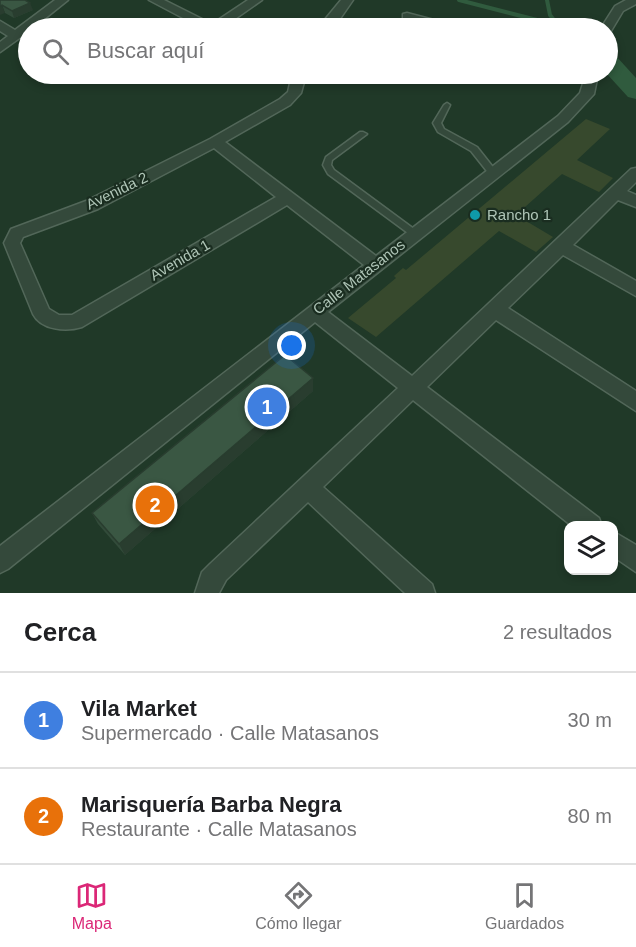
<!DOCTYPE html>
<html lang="es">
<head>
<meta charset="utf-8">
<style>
	body { margin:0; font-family:Arial,sans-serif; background:#f2f2f2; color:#202124 }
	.controls { position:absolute; right:18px; bottom:18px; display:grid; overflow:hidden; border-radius:12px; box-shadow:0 3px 9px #0003 }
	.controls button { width:54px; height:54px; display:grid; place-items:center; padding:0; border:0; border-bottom:2px solid #e0e0e0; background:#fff; color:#202124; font:30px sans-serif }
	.you { position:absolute; left:292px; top:346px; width:21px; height:21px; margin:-15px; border:4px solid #fff; border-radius:50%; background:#1a73e8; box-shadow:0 0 0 9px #1a73e833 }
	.badge { display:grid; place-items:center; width:39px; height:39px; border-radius:50%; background:#db2777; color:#fff; font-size:20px; font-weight:700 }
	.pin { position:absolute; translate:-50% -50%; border:3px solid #fff; box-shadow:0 2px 6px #0006 }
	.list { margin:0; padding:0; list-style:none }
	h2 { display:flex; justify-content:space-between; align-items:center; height:78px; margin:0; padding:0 24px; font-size:26px }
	h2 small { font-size:20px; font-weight:400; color:#757577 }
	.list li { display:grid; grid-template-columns:39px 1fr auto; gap:18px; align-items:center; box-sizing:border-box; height:96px; padding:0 24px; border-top:2px solid #e0e0e0 }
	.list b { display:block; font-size:22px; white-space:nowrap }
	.list p { margin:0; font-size:20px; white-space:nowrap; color:#757577 }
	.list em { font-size:20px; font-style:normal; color:#757577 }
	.icon { flex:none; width:33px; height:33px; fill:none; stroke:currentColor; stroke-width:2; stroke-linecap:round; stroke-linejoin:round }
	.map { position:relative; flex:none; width:636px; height:593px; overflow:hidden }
	.search { position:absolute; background:#fff; box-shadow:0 3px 9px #0003; left:18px; right:18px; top:18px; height:66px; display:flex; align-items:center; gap:15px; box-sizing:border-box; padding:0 21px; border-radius:33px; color:#757577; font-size:22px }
	.sheet { height:270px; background:#fff }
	nav { display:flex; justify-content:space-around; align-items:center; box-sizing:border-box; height:84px; border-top:2px solid #e0e0e0; background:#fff; font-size:16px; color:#757577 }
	nav a { display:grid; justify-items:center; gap:3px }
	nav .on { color:#db2777 }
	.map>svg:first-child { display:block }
</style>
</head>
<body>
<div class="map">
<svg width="636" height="593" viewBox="0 0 636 593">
	<rect width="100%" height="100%" fill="#203928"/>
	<path fill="#37492d" d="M586 119 610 129 577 160 613 178 599 192 562 174 516 215 553 237 536 252 499 231 376 337 348 318 396 278 394 276 403 268 406 270Z"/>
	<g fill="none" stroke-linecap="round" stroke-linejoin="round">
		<g stroke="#305b3e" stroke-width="4">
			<path d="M459 0 537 20 554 28"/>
			<path d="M547 0 550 15 560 28"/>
		</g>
		<path fill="#305b3e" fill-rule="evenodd" d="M608 55 616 56 636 78V99L628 97 607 74Z"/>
		<g stroke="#526759" stroke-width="3">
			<g id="lane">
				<path d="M447 103 450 105 441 123 444 129 477 147 496 171 497 173 496 175H490L471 151 438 132 433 123 444 105Z"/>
				<path d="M360 132H363L367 134 332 160 331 165 334 170 418 232 419 234 418 236H412L328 174 323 165 326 157Z"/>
			</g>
		</g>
		<g stroke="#526759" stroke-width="3">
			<g id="street">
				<path d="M55 0H68L33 28H28V32L0 52V42L8 36 0 31V21L15 30Z"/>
				<path d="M149 0H164L212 24 248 0H262L222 28H202Z"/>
				<path d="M341 0H353L335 26 331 28H318Z"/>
				<path d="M626 0H636V4L623 11 611 31 601 28 615 6Z"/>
				<path d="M407 13 453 25 455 28H437L403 20V14Z"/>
				<path d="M281 74C291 74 297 73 304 82L301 93 290 105 225 142 376 256 558 116 580 93 586 74H598L594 94 568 122 328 312 412 376 631 169 636 168V182L627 191 636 195V207L618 200 573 245 636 281V296L563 255 508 308 636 391V411L496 320 427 387 599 518 602 526H572L413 400 323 487 432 584 435 593H405L308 502 226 580 219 593H195L202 572 210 564 398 388 315 322 8 569 0 573V546L364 265 287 205 82 327C66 332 41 330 33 314L4 243 11 229 86 201 210 139 280 99 288 92 290 83ZM214 148 276 197 72 315H59L49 309 20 243 23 237 98 209Z"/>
				<path d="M614 532 636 545V572L614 557Z"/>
			</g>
		</g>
		<use href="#lane" fill="#34493b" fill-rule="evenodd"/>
		<use href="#street" fill="#34493b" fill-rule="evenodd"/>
	</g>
	<g fill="#324b3a">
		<path d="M0 0 33 10 14 18 5 13Z"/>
		<path d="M313 378V391L125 555 98 524 92 513Z"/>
	</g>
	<g fill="#293d2f">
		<path d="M30 3 33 10 14 18 12 11Z"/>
		<path d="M2 5 5 13 0 15V6Z"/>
		<path d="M313 378V391L125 555 119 544Z"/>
	</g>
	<g fill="#3a5743" stroke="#293d2f" stroke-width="1.5">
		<path d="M0 0H25L30 3 12 11 2 5 0 6Z"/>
		<path d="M285 355 313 378 119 544 92 513Z"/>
	</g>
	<circle fill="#0f9aa8" stroke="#1a2d20" stroke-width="2" cx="475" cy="215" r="6"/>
	<g text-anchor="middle" stroke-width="4.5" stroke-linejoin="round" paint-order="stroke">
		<g font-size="15" fill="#afc5b7" stroke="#1a2d20">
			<text transform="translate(117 191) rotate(-26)" y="5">Avenida 2</text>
			<text transform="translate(180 260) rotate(-30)" y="5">Avenida 1</text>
			<text transform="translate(359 277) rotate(-38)" y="5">Calle Matasanos</text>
		</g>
		<g font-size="15" fill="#afc5b7" stroke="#1a2d20" text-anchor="start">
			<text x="487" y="220">Rancho 1</text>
		</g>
	</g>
</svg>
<div class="controls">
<button><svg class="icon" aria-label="layers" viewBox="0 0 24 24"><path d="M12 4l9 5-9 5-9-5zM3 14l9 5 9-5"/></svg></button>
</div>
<div class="you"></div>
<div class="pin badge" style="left:267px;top:407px;background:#3f7fe0">1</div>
<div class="pin badge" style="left:155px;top:505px;background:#e8710a">2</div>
<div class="search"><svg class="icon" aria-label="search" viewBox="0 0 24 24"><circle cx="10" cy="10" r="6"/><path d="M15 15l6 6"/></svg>Buscar aquí</div>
</div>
<section class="sheet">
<h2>Cerca<small>2 resultados</small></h2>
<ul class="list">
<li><span class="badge" style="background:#3f7fe0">1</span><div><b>Vila Market</b><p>Supermercado · Calle Matasanos</p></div><em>30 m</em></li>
<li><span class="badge" style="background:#e8710a">2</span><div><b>Marisquería Barba Negra</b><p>Restaurante · Calle Matasanos</p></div><em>80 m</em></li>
</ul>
</section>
<nav>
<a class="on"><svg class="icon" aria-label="map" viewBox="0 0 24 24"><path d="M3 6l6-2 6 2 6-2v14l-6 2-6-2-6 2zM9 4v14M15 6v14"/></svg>Mapa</a>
<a><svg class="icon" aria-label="directions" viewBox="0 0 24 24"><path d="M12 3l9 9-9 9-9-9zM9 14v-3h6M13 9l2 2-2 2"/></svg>Cómo llegar</a>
<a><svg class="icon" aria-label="saved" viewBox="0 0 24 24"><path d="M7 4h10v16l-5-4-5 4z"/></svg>Guardados</a>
</nav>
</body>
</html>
